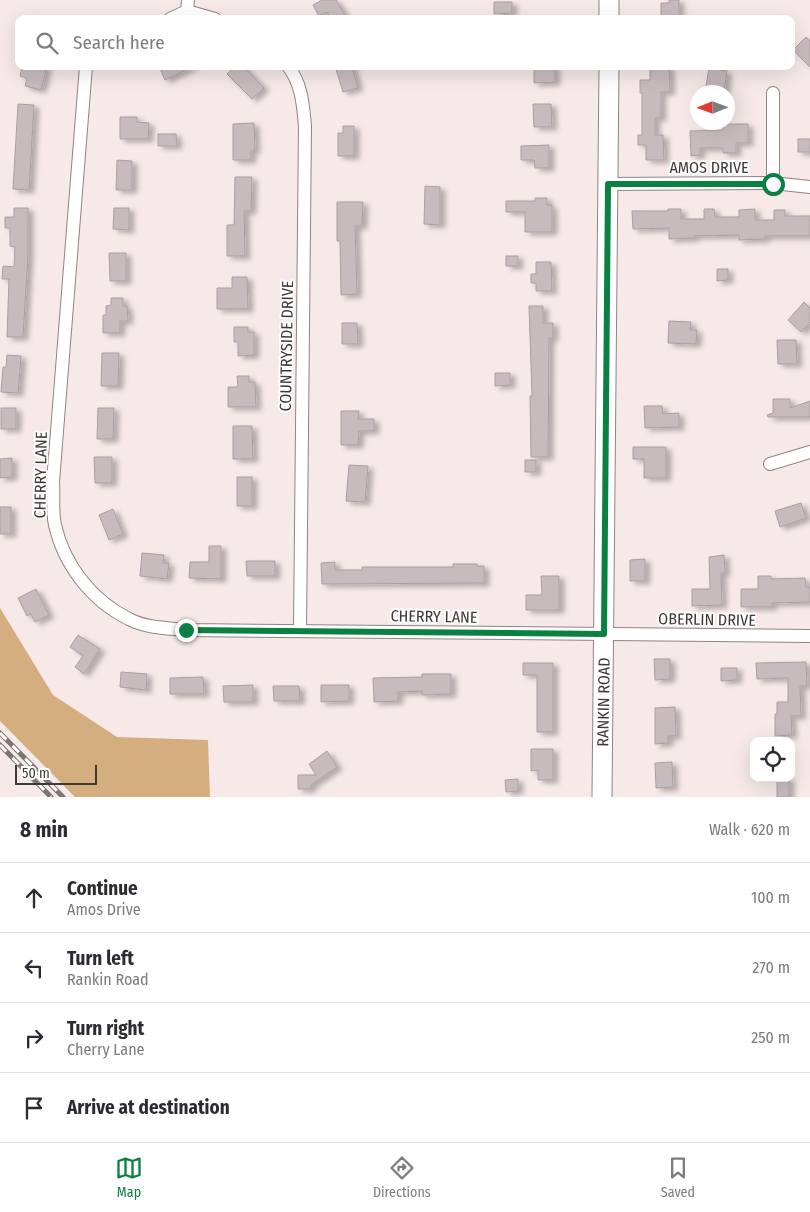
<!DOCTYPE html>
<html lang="en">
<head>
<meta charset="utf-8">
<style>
	body { margin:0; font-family:"Fira Sans Condensed",sans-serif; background:#f2f2f3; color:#2b2b33 }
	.controls { position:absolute; right:15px; bottom:15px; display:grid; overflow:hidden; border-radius:10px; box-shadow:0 5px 20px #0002 }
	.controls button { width:45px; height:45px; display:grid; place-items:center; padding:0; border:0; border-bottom:1px solid #e1e1e2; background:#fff; color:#2b2b33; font:25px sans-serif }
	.compass { position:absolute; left:690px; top:85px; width:45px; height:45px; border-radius:50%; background:#fff; box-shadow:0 5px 20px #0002; rotate:269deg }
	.scale { position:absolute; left:15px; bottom:12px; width:82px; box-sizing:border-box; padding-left:5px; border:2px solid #3d3938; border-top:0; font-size:14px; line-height:18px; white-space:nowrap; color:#3d3938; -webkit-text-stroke:4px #fff; paint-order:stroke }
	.stop { position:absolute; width:15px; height:15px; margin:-11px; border:4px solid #0b8043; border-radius:50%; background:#fff }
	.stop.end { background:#0b8043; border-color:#fff; box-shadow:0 1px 5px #0008 }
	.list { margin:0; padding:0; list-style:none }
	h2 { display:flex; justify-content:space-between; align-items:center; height:65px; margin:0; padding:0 20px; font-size:21px }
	h2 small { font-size:16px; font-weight:400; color:#7c7c81 }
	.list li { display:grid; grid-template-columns:32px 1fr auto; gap:15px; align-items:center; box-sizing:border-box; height:70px; padding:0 20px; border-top:1px solid #e1e1e2 }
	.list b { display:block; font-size:19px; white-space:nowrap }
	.list p { margin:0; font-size:16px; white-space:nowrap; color:#7c7c81 }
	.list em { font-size:16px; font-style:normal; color:#7c7c81 }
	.icon { flex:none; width:28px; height:28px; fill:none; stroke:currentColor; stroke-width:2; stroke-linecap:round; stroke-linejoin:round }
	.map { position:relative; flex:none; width:810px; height:797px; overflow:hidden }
	.search { position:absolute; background:#fff; box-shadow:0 5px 20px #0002; left:15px; right:15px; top:15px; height:55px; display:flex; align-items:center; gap:12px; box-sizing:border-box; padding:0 18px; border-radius:10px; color:#7c7c81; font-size:19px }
	.sheet { height:345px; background:#fff }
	nav { display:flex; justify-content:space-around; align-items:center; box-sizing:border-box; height:70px; border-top:1px solid #e1e1e2; background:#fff; font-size:14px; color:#7c7c81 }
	nav a { display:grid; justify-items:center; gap:2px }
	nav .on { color:#0b8043 }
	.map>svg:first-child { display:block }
</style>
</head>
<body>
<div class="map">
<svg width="810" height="797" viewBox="0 0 810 797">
	<defs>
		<filter id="shadow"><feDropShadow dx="5" dy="3" stdDeviation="2.5" flood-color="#0004"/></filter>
	</defs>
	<rect width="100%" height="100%" fill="#f6e9e8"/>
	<path fill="#d4ae7f" d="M0 608 53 695 117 737 208 740 210 797H75L0 721Z"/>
	<g fill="#c7bbbe" stroke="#aa9fa2" filter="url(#shadow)">
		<path d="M322 0H336L347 19H331L327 12 319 16 313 5Z"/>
		<path d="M669 0H679V19H661V3H669Z"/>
		<path d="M494 2H512V13L494 14Z"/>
		<path d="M806 37 810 41V67L793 50Z"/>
		<path d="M22 66H47L41 90 25 86 27 78 20 76Z"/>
		<path d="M159 66H194L165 80Z"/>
		<path d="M235 66H243L264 88 252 99 227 74Z"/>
		<path d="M335 66H352L358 88 343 92Z"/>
		<path d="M534 66H555V82L534 83Z"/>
		<path d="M650 66H669L670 92H661V118H655V135H663L664 160H646V145H638V135H642V93H640V80H650Z"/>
		<path d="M709 68 727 71 724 92H705Z"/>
		<path d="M18 104 34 105 29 190 13 189Z"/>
		<path d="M533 104H551L552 127H534Z"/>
		<path d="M120 117H137V122L149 123 148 139H120Z"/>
		<path d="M254 123 255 150 251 151V160H233V124Z"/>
		<path d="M723 124H748V143H736V153H723V148H700V155L691 156 690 131 723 130Z"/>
		<path d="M343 126H354V156H338V133H343Z"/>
		<path d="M158 134H176L177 146H158Z"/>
		<rect x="798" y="139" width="12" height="13"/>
		<path d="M549 145V168H535L534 160H521V146Z"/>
		<path d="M117 160 132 161V190H116Z"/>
		<path d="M235 177H252L251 211H244L245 256H227V225H234Z"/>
		<path d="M425 186 440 187V225L424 224Z"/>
		<path d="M535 198H547V205H552V232H525V212H506V201H535Z"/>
		<path d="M337 202H363L362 226H355L357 294 341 295 340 241H337Z"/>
		<path d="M14 208H28V256L23 337H7L9 279H2L3 266 14 267 15 247 10 246V228H5V217H14Z"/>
		<path d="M114 208H129V230L113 229Z"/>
		<path d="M668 209H681V219H704V209H714L715 217H739V210L755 209V220H774V210H785V216H810V236H765V239L739 240V235L694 236V238L669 239V228L633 229 632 211H668Z"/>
		<path d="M109 253H126V281H110Z"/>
		<rect x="506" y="256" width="12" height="10"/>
		<path d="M536 262H551L552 291H536V283H531V274H536Z"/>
		<path d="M717 269H728V280L717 281Z"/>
		<path d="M232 277H247L248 309H217V288H232Z"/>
		<path d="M111 298H123V306H127L128 321H120V333H103V315H106V306L111 305Z"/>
		<path d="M804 302 810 308V322L801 332 788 320Z"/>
		<path d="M529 306H543V323H553V338H549L548 457H531L530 396H532Z"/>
		<path d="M669 321 691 322 690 330H697L696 344 668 343Z"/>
		<path d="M342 323H357L358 344H342Z"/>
		<path d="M234 327H248V332H254V355L238 356V342H234Z"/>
		<path d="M777 340H796L797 364H778Z"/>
		<path d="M102 353H119L118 386H101Z"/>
		<path d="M7 355 21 356 18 393 1 392 3 367H6Z"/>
		<path d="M495 373H510V385L495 386Z"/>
		<path d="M237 376H249V382H255L256 407H228V387H238Z"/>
		<path d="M773 399H790V408L810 401V417H768L767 415 773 413Z"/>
		<path d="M644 406H662L663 414 679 413V427L645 428Z"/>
		<rect x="1" y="408" width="15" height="21"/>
		<path d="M98 408H114L113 439H97Z"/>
		<path d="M341 411H359L358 419H374V431H359L358 445H341Z"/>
		<path d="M233 426H252L253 459H233Z"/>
		<path d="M633 447H666V478H644V459H633Z"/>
		<path d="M94 457H112V483H95Z"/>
		<path d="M12 458V477L0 478V459Z"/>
		<rect x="525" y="460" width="11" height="12"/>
		<path d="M349 465 368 466 365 502 346 501Z"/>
		<rect x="237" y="477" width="15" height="29"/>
		<path d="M801 503 806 518 780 527 775 511Z"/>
		<rect x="0" y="507" width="11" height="27"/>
		<path d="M113 509 123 534 109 540 99 515Z"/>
		<path d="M209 546H221V579L189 578 190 562H209Z"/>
		<path d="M142 553 164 555 163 563H169L167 579 140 576Z"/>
		<path d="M724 555 725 573H721L722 605 692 606V589H710L709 557Z"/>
		<path d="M645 559V581H630V560Z"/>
		<path d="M246 561H275V576H247Z"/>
		<path d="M335 562V570H362V567H453V564H477V566H484V583L322 584 321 563Z"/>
		<path d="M541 576H559V610H526V595H542Z"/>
		<path d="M758 576H771V579L805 578 806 587H810V602L772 603V607H741V589H758Z"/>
		<path d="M36 589 49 615 35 622 31 614 27 616 18 598Z"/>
		<path d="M78 635 100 649 84 674 75 667 83 656 70 647Z"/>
		<path d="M654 659H670V679L655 680Z"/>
		<path d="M806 662 807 686H800L801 716H791L792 735 775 736V714H777V702H788V678L757 679 756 663Z"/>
		<path d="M523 663H553V732H537V675H523Z"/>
		<path d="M721 668H737V680L721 681Z"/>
		<path d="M121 672 147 674 146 690 120 687Z"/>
		<path d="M422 674H451V694L422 695V691L398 692V701L374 702 373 678 422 677Z"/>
		<path d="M203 677 204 694H170V678Z"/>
		<path d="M253 685V702H224L223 686Z"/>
		<path d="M321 685H349V701L321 702Z"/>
		<path d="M273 686H299L300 701H274Z"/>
		<path d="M675 707 676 736H668V743L655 744V708Z"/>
		<path d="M531 749H553V780H538V770L531 771Z"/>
		<path d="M327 751 337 767 311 785V789H298V775H316L309 764Z"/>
		<path d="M672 762 673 787 656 788 655 763Z"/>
		<rect x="777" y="778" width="12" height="19"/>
		<path d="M518 779V791L506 792 505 780Z"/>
	</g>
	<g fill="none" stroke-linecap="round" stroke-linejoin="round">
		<g stroke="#8f8483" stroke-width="14">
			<g id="street">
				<path d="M187 11 215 19"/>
				<path d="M170 19 187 11 188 0"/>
				<path d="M86 66 53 482C54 496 52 512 55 525 64 565 92 601 129 619 146 628 167 628 186 630L810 636"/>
				<path d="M288 66C302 84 303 105 305 126L300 630"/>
				<path d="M773 93V183"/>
				<path d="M608 184 773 183 810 187"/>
				<path d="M770 464 810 452"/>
			</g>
		</g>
		<g stroke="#8f8483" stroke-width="21">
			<g id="secondary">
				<path d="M609 19V0"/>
				<path d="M602 797 609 66"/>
			</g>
		</g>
		<use href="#street" stroke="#fff" stroke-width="12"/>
		<use href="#secondary" stroke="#fff" stroke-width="19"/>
		<g stroke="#7c7574" stroke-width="5">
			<g id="rail">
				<path d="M0 733 63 797"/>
				<path d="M0 745 51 797"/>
			</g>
		</g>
		<use href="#rail" stroke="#fff" stroke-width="3" stroke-dasharray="9" stroke-linecap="butt"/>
	</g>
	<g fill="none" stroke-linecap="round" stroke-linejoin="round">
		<path stroke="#0b8043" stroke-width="6" d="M186 630 604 634 608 184H773"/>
	</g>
	<g text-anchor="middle" stroke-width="4" stroke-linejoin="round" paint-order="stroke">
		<g font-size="16" fill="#3d3938" stroke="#fff">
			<text x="709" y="173">AMOS DRIVE</text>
			<text transform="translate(286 346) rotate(-89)" y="6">COUNTRYSIDE DRIVE</text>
			<text transform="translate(40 475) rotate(-89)" y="6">CHERRY LANE</text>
			<text transform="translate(434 616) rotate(1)" y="6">CHERRY LANE</text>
			<text transform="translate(707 619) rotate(1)" y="6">OBERLIN DRIVE</text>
			<text transform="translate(603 702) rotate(-89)" y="6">RANKIN ROAD</text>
		</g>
	</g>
</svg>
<div class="controls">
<button><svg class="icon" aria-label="locate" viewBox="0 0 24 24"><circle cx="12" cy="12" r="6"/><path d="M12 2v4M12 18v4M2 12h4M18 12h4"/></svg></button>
</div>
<svg class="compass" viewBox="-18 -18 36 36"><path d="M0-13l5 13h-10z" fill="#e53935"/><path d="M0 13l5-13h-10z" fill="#7c7c81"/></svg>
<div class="scale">50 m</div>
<div class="stop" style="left:773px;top:184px"></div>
<div class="stop end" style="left:186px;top:630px"></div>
<div class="search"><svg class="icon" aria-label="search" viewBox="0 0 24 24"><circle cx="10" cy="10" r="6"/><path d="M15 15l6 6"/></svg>Search here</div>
</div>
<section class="sheet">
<h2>8 min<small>Walk · 620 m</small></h2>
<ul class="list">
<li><svg class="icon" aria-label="ahead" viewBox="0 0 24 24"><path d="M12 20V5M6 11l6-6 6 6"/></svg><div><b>Continue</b><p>Amos Drive</p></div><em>100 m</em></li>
<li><svg class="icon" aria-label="left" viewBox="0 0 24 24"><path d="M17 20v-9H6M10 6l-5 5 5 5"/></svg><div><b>Turn left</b><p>Rankin Road</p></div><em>270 m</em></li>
<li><svg class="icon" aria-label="right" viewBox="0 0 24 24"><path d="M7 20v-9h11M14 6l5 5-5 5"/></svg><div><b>Turn right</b><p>Cherry Lane</p></div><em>250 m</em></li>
<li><svg class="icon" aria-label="arrive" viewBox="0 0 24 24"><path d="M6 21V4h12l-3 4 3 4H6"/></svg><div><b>Arrive at destination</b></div></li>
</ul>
</section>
<nav>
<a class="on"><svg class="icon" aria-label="map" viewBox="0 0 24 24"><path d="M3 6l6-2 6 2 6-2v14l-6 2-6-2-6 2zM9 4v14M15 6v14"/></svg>Map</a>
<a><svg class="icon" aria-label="directions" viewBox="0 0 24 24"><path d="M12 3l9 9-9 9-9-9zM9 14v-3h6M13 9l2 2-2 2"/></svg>Directions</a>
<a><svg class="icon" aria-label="saved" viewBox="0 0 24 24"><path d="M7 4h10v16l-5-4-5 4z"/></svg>Saved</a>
</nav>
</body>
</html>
